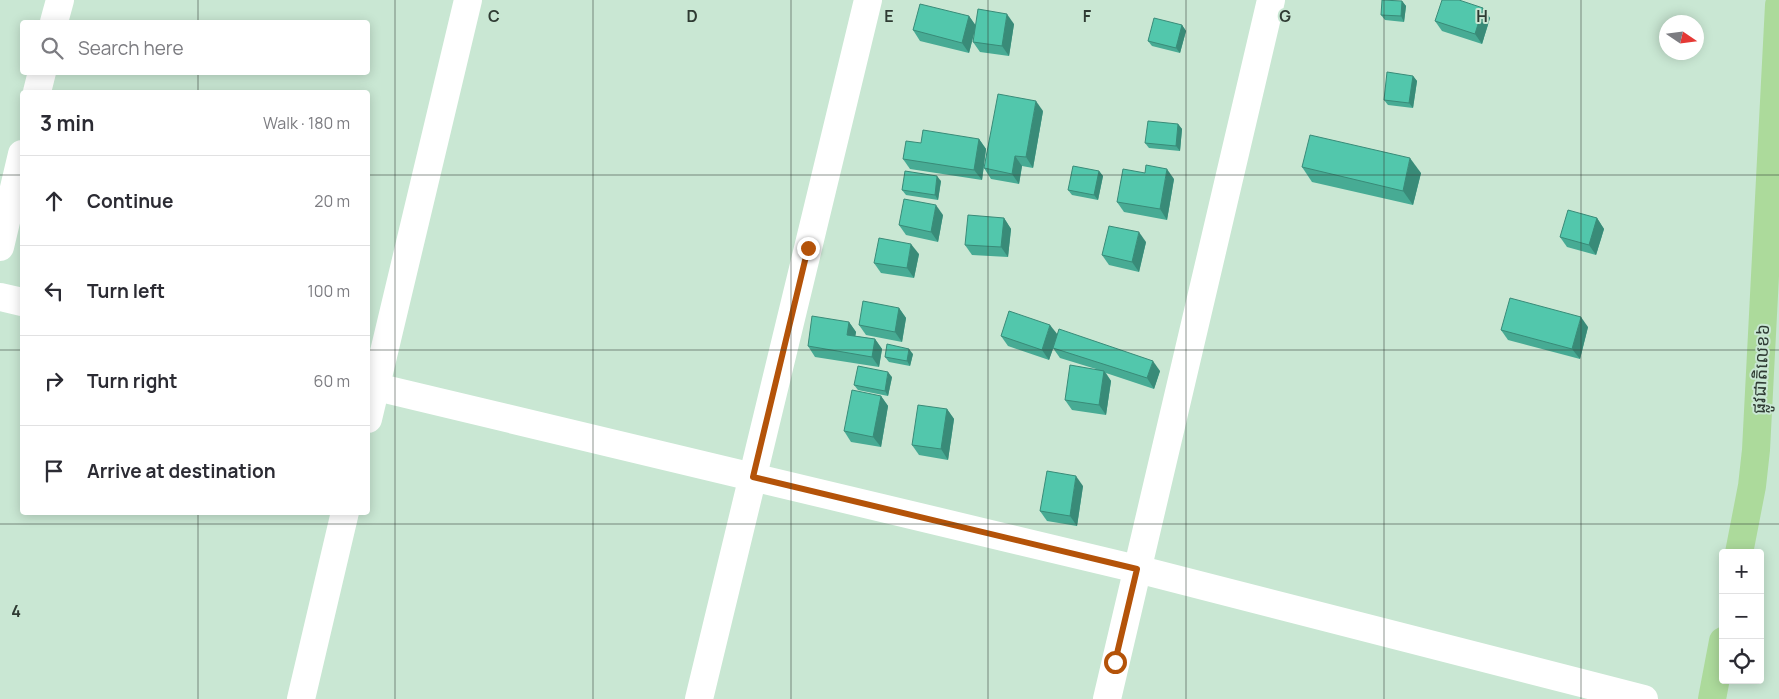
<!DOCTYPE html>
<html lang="en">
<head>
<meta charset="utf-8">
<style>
	body { margin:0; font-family:Manrope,"Noto Sans Khmer",sans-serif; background:#f2f2f3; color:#2b2b33 }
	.controls { position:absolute; right:15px; bottom:15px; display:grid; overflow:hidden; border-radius:5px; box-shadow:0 2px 12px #0003 }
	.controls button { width:45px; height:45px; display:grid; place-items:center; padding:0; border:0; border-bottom:1px solid #e1e1e2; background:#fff; color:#2b2b33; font:25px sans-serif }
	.compass { position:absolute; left:1659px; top:15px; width:45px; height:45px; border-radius:50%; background:#fff; box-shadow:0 2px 12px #0003; rotate:103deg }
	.stop { position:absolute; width:15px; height:15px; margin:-11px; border:4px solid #b45309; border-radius:50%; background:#fff }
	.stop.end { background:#b45309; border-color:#fff; box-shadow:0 1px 5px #0008 }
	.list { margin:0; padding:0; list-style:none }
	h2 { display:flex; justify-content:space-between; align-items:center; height:65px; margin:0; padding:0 20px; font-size:21px }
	h2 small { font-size:16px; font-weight:400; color:#7c7c81 }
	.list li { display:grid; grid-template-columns:32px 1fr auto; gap:15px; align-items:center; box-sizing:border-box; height:90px; padding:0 20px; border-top:1px solid #e1e1e2 }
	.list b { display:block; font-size:19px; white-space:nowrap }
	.list em { font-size:16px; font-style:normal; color:#7c7c81 }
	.icon { flex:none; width:28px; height:28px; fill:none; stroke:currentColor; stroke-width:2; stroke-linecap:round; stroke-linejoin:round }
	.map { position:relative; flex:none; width:1779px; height:699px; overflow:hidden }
	.search { position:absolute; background:#fff; box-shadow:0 2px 12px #0003; left:20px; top:20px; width:350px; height:55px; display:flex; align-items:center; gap:12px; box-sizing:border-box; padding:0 18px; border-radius:5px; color:#7c7c81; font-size:19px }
	.panel { position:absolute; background:#fff; box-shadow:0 2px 12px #0003; left:20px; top:90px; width:350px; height:425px; border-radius:5px }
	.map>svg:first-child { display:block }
</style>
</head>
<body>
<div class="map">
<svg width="1779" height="699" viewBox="0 0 1779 699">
	<rect width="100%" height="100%" fill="#c9e7d3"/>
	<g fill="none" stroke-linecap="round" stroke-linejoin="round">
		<g stroke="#fff" stroke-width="28">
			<path d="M54 22 60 0"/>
			<path d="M37 92 42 72"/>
			<path d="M0 247 22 154"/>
			<path d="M0 297 22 302"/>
			<path d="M368 385 1137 569 1644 699"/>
			<path d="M368 419 468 0"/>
			<path d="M301 699 345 512"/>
			<path d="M699 699 868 0"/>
			<path d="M1107 699 1271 0"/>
		</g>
		<g stroke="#acda9b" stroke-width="28">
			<path d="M1739 553 1752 486 1756 450 1779 5"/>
			<path d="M1712 699 1723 641"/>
		</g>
	</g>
	<g fill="#47ab94">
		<path d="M1402 1 1406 6 1404 22 1385 20 1381 15Z"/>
		<path d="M1483 8 1490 18 1482 44 1442 31 1435 21Z"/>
		<path d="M969 16 976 26 1014 24 1009 56 980 52 973 42 975 29 969 53 920 41 913 30Z"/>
		<path d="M1182 25 1186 31 1180 53 1152 46 1148 41Z"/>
		<path d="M1413 76 1417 81 1413 108 1388 105 1384 100Z"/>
		<path d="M1043 111 1033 168 1022 166 1019 184 991 179 984 168Z"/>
		<path d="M1178 124 1182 129 1180 151 1149 148 1145 143Z"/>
		<path d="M979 139 986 149 982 180 910 169 903 159Z"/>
		<path d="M1302 167 1421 173 1413 205 1312 182Z"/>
		<path d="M1099 171 1103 176 1098 200 1072 195 1068 190Z"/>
		<path d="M1174 179 1167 220 1124 212 1117 202Z"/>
		<path d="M941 181 938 200 906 195 902 190Z"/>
		<path d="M943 215 938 242 906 235 899 225Z"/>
		<path d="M1004 218 1011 229 1008 257 972 255 965 245Z"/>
		<path d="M1597 218 1604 229 1596 255 1567 247 1560 237Z"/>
		<path d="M1146 242 1139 272 1109 265 1102 255Z"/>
		<path d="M919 254 914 278 881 273 874 263Z"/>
		<path d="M899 308 906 318 902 342 866 335 859 325Z"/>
		<path d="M849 322 856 332 855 336 875 339 882 349 879 367 815 357 808 346Z"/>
		<path d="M1588 327 1580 359 1508 340 1501 330Z"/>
		<path d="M1057 335 1160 371 1154 389 1106 373 1111 381 1106 415 1072 410 1065 400 1096 369 1060 358 1053 348 1049 360 1008 346 1001 336Z"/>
		<path d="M913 354 910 366 889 362 885 357Z"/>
		<path d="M892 377 888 396 858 390 854 385Z"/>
		<path d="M881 396 888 406 881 447 851 442 844 431Z"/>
		<path d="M947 409 954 419 948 460 919 455 912 445Z"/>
		<path d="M1083 486 1077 526 1047 521 1040 511Z"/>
	</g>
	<g fill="#398b78">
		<path d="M1402 1 1406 6 1404 22 1401 16Z"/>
		<path d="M1483 8 1490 18 1482 44 1475 34Z"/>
		<path d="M1007 14 1014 24 1009 56 1002 46Z"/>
		<path d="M969 16 976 26 969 53 962 43Z"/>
		<path d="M1182 25 1186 31 1180 53 1176 48Z"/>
		<path d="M1413 76 1417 81 1413 108 1409 103Z"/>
		<path d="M1036 101 1043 111 1033 168 1026 157Z"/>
		<path d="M1178 124 1182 129 1180 151 1176 146Z"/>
		<path d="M979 139 986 149 982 180 974 170Z"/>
		<path d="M1015 156 1022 166 1019 184 1012 174Z"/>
		<path d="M1410 158 1421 173 1413 205 1403 191Z"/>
		<path d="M1167 169 1174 179 1167 220 1160 209Z"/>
		<path d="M1099 171 1103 176 1098 200 1094 195Z"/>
		<path d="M937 176 941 181 938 200 935 195Z"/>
		<path d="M936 205 943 215 938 242 931 232Z"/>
		<path d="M1004 218 1011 229 1008 257 1001 247Z"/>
		<path d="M1597 218 1604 229 1596 255 1589 245Z"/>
		<path d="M1139 232 1146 242 1139 272 1132 262Z"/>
		<path d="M911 244 919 254 914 278 907 268Z"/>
		<path d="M899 308 906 318 902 342 895 332Z"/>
		<path d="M1581 317 1588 327 1580 359 1572 349Z"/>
		<path d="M849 322 856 332 854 345 847 335Z"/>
		<path d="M1050 325 1058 335 1049 360 1042 350Z"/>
		<path d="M875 339 882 349 879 367 872 357Z"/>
		<path d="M909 349 913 354 910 366 907 361Z"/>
		<path d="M1153 361 1160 371 1154 389 1147 378Z"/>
		<path d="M1104 371 1111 381 1106 415 1099 405Z"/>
		<path d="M888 372 892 377 888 396 885 391Z"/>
		<path d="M881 396 888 406 881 447 873 437Z"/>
		<path d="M947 409 954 419 948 460 941 449Z"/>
		<path d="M1076 476 1083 486 1077 526 1070 516Z"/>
	</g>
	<g fill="#52c7ac" stroke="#398b78">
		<path d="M1382 0 1402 1 1401 16 1381 15Z"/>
		<path d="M1442 0H1459L1483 8 1475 34 1435 21Z"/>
		<path d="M920 4 969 16 962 43 913 30Z"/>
		<path d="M978 9 1007 14 1002 46 973 42Z"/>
		<path d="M1154 18 1182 25 1176 48 1148 41Z"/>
		<path d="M1387 72 1413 76 1409 103 1384 100Z"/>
		<path d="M998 94 1036 101 1026 157 1015 156 1012 174 984 168Z"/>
		<path d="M1148 121 1178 124 1176 146 1145 143Z"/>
		<path d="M923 130 979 139 974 170 903 159 906 141 921 143Z"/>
		<path d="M1310 135 1410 158 1403 191 1302 167Z"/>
		<path d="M1146 165 1167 169 1160 209 1117 202 1123 169 1145 173Z"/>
		<path d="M1073 166 1099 171 1094 195 1068 190Z"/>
		<path d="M905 171 937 176 935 195 902 190Z"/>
		<path d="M904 199 936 205 931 232 899 225Z"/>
		<path d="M1568 210 1597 218 1589 245 1560 237Z"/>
		<path d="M968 215 1004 218 1001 247 965 245Z"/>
		<path d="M1109 226 1139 232 1132 262 1102 255Z"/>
		<path d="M879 238 911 244 907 268 874 263Z"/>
		<path d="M1510 298 1581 317 1572 349 1501 330Z"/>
		<path d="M863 301 899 308 895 332 859 325Z"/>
		<path d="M1009 311 1050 325 1042 350 1001 336Z"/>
		<path d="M812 316 849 322 847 335 875 339 872 357 808 346Z"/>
		<path d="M1059 329 1153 361 1147 378 1053 348Z"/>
		<path d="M887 344 909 349 907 361 885 357Z"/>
		<path d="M1070 365 1104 371 1099 405 1065 400Z"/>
		<path d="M858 366 888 372 885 391 854 385Z"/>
		<path d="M852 390 881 396 873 437 844 431Z"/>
		<path d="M918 405 947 409 941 449 912 445Z"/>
		<path d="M1047 471 1076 476 1070 516 1040 511Z"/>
	</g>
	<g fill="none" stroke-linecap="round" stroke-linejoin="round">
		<path stroke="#b45309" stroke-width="6" d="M808 248 753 477 1137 569 1115 662"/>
	</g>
	<path fill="none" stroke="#2f3b33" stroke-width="1" stroke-opacity="0.55" d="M198 0V22M395 0V699M593 0V699M791 0V699M988 0V699M1186 0V699M1384 0V699M1581 0V699M198 72V92M0 175H22M368 175H1779M0 350H22M368 350H1779M198 512V699M0 524H1779"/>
	<g text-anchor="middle" stroke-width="4" stroke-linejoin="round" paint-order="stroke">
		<g font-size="18" fill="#2f3b33" stroke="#c9e7d3">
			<text transform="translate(1761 369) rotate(-87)" y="6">ផ្លូវជាតិលេខ៦</text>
		</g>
	</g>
	<g font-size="16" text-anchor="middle" font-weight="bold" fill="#2f3b33" stroke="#c9e7d3" stroke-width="4" stroke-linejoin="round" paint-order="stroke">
		<text x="494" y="22">C</text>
		<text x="692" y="22">D</text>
		<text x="889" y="22">E</text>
		<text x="1087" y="22">F</text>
		<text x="1285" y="22">G</text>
		<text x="1482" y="22">H</text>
		<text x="16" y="617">4</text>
	</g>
</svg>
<div class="controls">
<button>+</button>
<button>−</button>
<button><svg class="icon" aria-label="locate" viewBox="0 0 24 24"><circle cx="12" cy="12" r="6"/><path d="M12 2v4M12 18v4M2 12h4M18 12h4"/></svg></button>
</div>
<svg class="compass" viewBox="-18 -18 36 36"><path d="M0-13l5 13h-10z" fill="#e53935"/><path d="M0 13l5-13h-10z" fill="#7c7c81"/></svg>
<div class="stop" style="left:1115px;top:662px"></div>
<div class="stop end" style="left:808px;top:248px"></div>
<div class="search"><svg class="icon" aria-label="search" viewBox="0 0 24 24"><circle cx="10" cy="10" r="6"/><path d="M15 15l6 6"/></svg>Search here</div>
<section class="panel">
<h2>3 min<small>Walk · 180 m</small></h2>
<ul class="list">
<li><svg class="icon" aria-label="ahead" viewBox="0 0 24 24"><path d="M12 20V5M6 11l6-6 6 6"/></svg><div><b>Continue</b></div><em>20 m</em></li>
<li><svg class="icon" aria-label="left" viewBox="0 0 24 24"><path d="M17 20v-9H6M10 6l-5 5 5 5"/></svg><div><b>Turn left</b></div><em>100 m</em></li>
<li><svg class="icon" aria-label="right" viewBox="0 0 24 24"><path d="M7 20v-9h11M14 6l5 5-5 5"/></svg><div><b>Turn right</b></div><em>60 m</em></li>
<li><svg class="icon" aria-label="arrive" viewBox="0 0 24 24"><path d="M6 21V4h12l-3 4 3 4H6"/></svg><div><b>Arrive at destination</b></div></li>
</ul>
</section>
</div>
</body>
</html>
